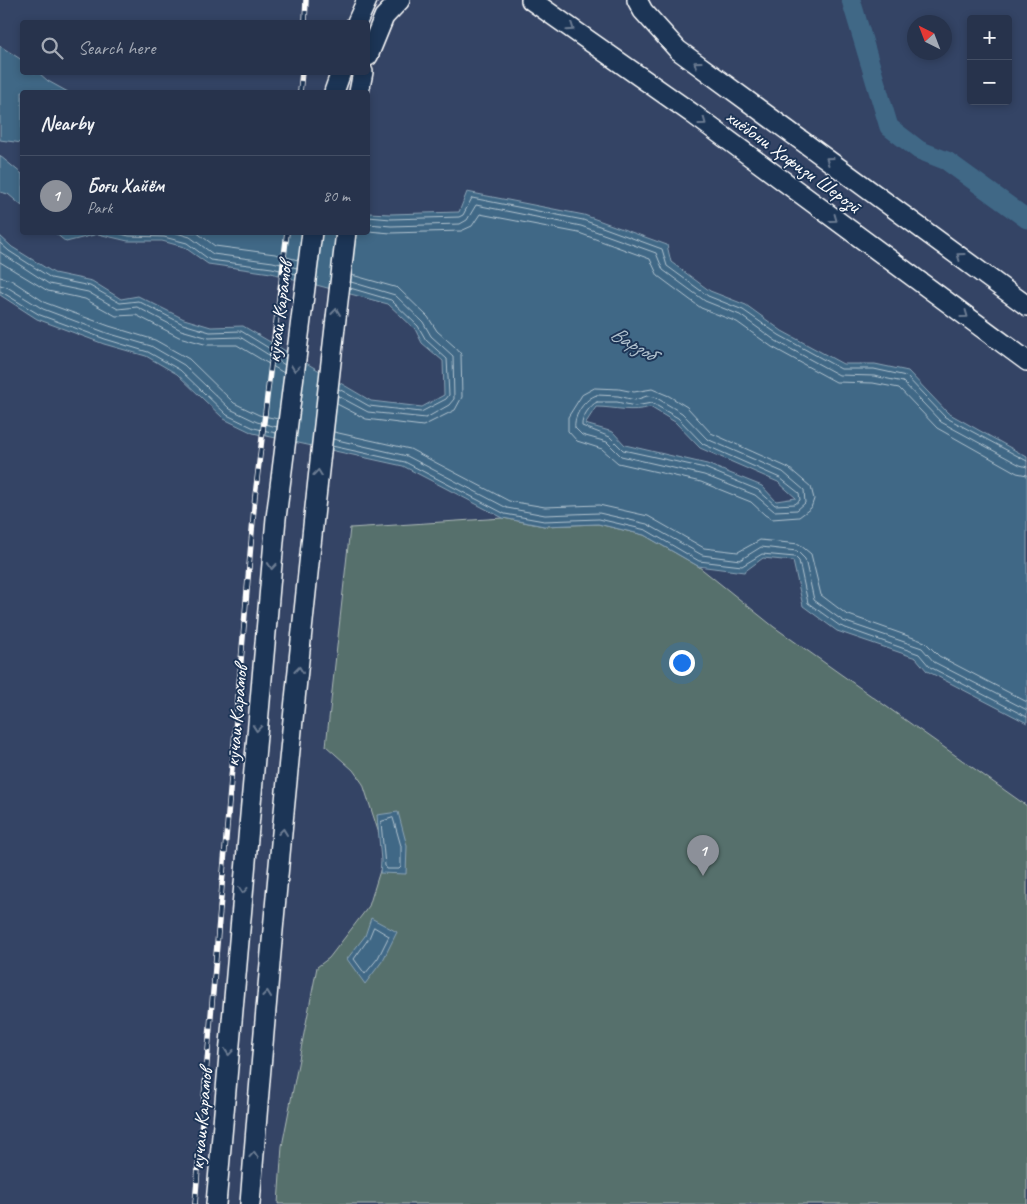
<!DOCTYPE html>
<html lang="en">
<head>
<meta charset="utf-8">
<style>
	body { margin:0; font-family:Caveat,sans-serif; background:#333f56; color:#f1f3f6 }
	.controls { position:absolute; right:15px; top:15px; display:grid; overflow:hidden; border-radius:5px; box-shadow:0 2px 8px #0003 }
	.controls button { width:45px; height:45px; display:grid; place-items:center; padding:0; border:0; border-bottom:1px solid #434e64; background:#27334c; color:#f1f3f6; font:25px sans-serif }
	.compass { position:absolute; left:907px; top:15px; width:45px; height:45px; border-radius:50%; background:#27334c; box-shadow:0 2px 8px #0003; rotate:318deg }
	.you { position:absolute; left:681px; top:662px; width:18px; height:18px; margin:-12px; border:4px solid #fff; border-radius:50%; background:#1a73e8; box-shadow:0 0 0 8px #1a73e833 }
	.badge { display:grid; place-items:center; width:32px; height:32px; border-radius:50%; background:#8c9099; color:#fff; font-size:16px; font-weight:700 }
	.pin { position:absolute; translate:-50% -41px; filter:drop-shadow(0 1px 2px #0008) }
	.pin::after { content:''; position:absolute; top:26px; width:18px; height:15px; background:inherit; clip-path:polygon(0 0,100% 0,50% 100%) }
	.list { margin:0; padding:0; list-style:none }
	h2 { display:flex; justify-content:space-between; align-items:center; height:65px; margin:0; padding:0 20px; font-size:21px }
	h2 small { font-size:16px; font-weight:400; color:#a4aab5 }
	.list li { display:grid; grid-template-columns:32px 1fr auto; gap:15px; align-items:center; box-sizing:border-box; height:80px; padding:0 20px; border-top:1px solid #434e64 }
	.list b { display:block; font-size:19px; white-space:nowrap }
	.list p { margin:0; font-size:16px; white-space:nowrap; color:#a4aab5 }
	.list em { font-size:16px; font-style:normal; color:#a4aab5 }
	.icon { flex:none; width:28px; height:28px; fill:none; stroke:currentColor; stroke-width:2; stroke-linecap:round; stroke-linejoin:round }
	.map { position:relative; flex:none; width:1027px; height:1204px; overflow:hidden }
	.search { position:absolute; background:#27334c; box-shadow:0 2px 8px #0003; left:20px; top:20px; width:350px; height:55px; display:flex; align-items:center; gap:12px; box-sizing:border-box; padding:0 18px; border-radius:5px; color:#a4aab5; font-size:19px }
	.panel { position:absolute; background:#27334c; box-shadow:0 2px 8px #0003; left:20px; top:90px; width:350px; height:145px; border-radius:5px }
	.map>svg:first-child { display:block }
</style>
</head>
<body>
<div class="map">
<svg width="1027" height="1204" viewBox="0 0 1027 1204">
	<rect width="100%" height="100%" fill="#344465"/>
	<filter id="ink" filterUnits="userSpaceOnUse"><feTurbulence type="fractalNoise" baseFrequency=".02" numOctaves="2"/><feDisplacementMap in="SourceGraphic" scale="10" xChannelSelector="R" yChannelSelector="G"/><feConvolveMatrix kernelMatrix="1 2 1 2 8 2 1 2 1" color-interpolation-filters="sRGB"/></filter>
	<g filter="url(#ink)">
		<path fill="#57706c" stroke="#abb8b6" d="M503 518 544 526 598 524 644 535 698 566 774 627 1027 806V1204H278L282 1146 317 967 329 958 369 906 383 861V846L363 784 353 770 326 746 350 528Z"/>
		<g fill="#3f6886" stroke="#8ca4b6" fill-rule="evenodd">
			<path d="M0 46 22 60V72L39 73 48 81 68 92H22V143L0 140Z"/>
			<path d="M0 156 22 174V206L8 194 0 192Z"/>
			<path d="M467 192 584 215 667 245 671 262 710 291 746 305 782 331 843 364H875L908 371 948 413 1027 457V723L927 671 916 658 837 631 803 606 793 561 763 558 744 572 698 566 644 535 598 524 544 526 503 518 403 466 253 433 224 419 177 374 146 356 104 344 37 319 0 295V236L12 247 54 273 92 281 121 299 138 296 184 319 211 327 243 326 371 401 422 407 444 395 443 361 422 343 415 329 388 304 271 273 208 264 184 247 162 241H128L98 234 66 242 55 233 368 232V213L390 214 459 212ZM596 407C615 407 632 413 650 407L675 422 700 448 778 482 796 498 776 501 762 486 707 464 625 445 613 432 585 424Z"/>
			<path d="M398 812 407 846 406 874 380 873 381 861 377 815Z"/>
			<path d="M371 918 397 932 383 960 365 984 347 959 365 936Z"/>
		</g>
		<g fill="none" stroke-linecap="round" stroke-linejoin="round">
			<g stroke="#b2c3cf" stroke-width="1">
				<path d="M368 217 391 219 459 217 463 215 472 198 583 220 662 249 667 266 708 296 743 310 779 335 841 369H874L906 376 945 417 1027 461"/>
				<path d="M368 224 391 226 460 224 467 220 476 205 581 226 656 253 663 270 705 301 740 315 776 341 839 375 874 376 903 382 941 422 1020 465 1027 467"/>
				<path d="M368 231 391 233 461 231 472 226 480 214 579 233 650 259 658 276 701 308 737 322 772 347 836 382 873 383 899 388 937 428 1017 473 1027 475"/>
				<path d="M113 232 129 236 164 237 187 243 210 260 272 268 296 274"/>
				<path d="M173 232 190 237 213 254 273 262 297 268"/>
				<path d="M196 232 215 246 275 254 298 260"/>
				<path d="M0 243 9 251 51 278 90 286 120 303 138 301 183 324 210 332 241 331 285 358"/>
				<path d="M0 252 49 284 88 292 118 309 137 307 181 330 209 338 240 337 285 365"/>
				<path d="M0 262 48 291 85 299 116 316 136 315 179 337 208 345H237L284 373"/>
				<path d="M0 277 11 280 46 303 109 326 155 340 189 359 234 403 259 415 278 419"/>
				<path d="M0 285 7 287 43 309 107 333 151 346 184 365 230 409 257 422 277 427"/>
				<path d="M0 291 40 315 105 339 148 352 180 370 227 415 254 428 276 433"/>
				<path d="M595 388 619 389 634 392 652 389 669 396 687 407 711 433 789 468 811 487 814 499 811 508 799 517 772 519 765 515 751 502 701 482 618 463 602 449 577 441 568 431V417L582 395Z"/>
				<path d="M339 389 369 406 421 412 446 399 449 395 447 359 426 340 418 326 391 300 350 288"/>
				<path d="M597 395 618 396 635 400 647 396 655 397 682 413 707 439 783 472 804 490 805 503 797 510 774 511 755 495 704 475 621 456 607 442 582 435 575 428C573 416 585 398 597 395Z"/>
				<path d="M338 396 368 412 426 418 449 405 454 399 453 356 431 336 423 322 395 295 351 282"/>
				<path d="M597 402H617L635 406 652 403 678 418 703 444 780 478 799 493 800 500 795 504 775 505 758 490 705 468 623 450 610 437 582 426C581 418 590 405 597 402Z"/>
				<path d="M337 404 366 419 423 426 455 410 462 397 461 354 455 347 437 331 428 317 398 288 352 275"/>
				<path d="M334 432 410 449 509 501 545 507 599 505 648 516 704 548 738 552 760 540 799 544 811 554 821 595 846 614 925 642 939 656 1027 702"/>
				<path d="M333 439 407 456 507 508 545 515 599 513 647 524 702 555 740 560 761 547 797 551 805 559 814 600 843 621 922 648 934 662 1027 710"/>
				<path d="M332 446 405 462 505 514 544 521 599 519 646 530 699 561 742 566 762 554 795 557 799 561 808 603 840 626 919 654 930 667 1027 717"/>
				<path d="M393 818 401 846V867L399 869H387L385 866 381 822Z"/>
				<path d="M374 927 389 936 378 958 365 974 354 959 369 938Z"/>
			</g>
			<path stroke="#3f6886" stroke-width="19" d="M851 0 889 127 919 150 947 161 1027 219"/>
			<g stroke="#fff" stroke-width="22">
				<g id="secondary">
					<path d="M531 0 693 114 1027 361"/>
					<path d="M637 0 643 11 678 50 1027 306"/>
					<path d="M357 22 367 0"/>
					<path d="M368 56 384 17 400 0"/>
					<path d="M334 92 341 72"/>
					<path d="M359 92 363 72"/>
					<path d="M216 1204 276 518 312 232"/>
					<path d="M250 1204C275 880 308 556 346 232"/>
				</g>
			</g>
			<use href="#secondary" stroke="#1d3557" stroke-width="19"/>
			<g stroke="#fff" stroke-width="5.5">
				<g id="rail">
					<path d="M305 22 306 0"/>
					<path d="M300 92 302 72"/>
					<path d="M195 1204 255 496 287 232"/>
				</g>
			</g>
			<use href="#rail" stroke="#1d3557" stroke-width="4" stroke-dasharray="11" stroke-linecap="butt"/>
		</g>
		<defs><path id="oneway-chevron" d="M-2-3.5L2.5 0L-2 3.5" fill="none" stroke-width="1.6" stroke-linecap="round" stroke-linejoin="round" transform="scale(1.25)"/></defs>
		<g stroke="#6c7c92">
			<use href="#oneway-chevron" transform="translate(571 28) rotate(35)"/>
			<use href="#oneway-chevron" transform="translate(697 64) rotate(-144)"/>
			<use href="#oneway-chevron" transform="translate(703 122) rotate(36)"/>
			<use href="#oneway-chevron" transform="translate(829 160) rotate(-144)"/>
			<use href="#oneway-chevron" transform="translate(834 219) rotate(36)"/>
			<use href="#oneway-chevron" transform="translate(960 256) rotate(-144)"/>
			<use href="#oneway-chevron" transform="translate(336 312) rotate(-83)"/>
			<use href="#oneway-chevron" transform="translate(965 315) rotate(36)"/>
			<use href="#oneway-chevron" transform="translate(295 368) rotate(97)"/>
			<use href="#oneway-chevron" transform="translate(318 473) rotate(-83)"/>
			<use href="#oneway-chevron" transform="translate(272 566) rotate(95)"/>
			<use href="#oneway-chevron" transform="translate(299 670) rotate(-84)"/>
			<use href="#oneway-chevron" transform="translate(257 728) rotate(95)"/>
			<use href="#oneway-chevron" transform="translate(283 832) rotate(-84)"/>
			<use href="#oneway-chevron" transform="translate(243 890) rotate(95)"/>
			<use href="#oneway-chevron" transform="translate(267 994) rotate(-84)"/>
			<use href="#oneway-chevron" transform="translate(229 1052) rotate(95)"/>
			<use href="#oneway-chevron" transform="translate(254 1155) rotate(-86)"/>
		</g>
	</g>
	<g text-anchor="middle" stroke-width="4" stroke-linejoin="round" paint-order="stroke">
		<g font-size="20" fill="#fff" stroke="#1d3557">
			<text transform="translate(794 161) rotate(36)" y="7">хиёбони Ҳофизи Шерозӣ</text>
			<text transform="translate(279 312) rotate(-83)" y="7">кӯчаи Карамов</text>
			<text transform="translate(236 716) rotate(-85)" y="7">кӯчаи Карамов</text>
			<text transform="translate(201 1119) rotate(-85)" y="7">кӯчаи Карамов</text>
		</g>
		<g font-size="21" font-style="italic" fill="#b2c3cf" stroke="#1d3557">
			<text transform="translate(633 343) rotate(30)" y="7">Варзоб</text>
		</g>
	</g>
</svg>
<div class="controls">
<button>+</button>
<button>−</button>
</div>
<svg class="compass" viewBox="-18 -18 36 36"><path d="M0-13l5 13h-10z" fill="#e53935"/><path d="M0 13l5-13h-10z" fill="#a4aab5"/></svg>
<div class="you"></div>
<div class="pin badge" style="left:703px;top:876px">1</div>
<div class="search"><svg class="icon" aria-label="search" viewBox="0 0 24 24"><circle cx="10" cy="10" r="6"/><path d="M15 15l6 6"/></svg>Search here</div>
<section class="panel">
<h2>Nearby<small></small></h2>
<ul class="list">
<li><span class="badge">1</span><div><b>Боғи Хайём</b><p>Park</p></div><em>80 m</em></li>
</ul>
</section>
</div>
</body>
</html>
